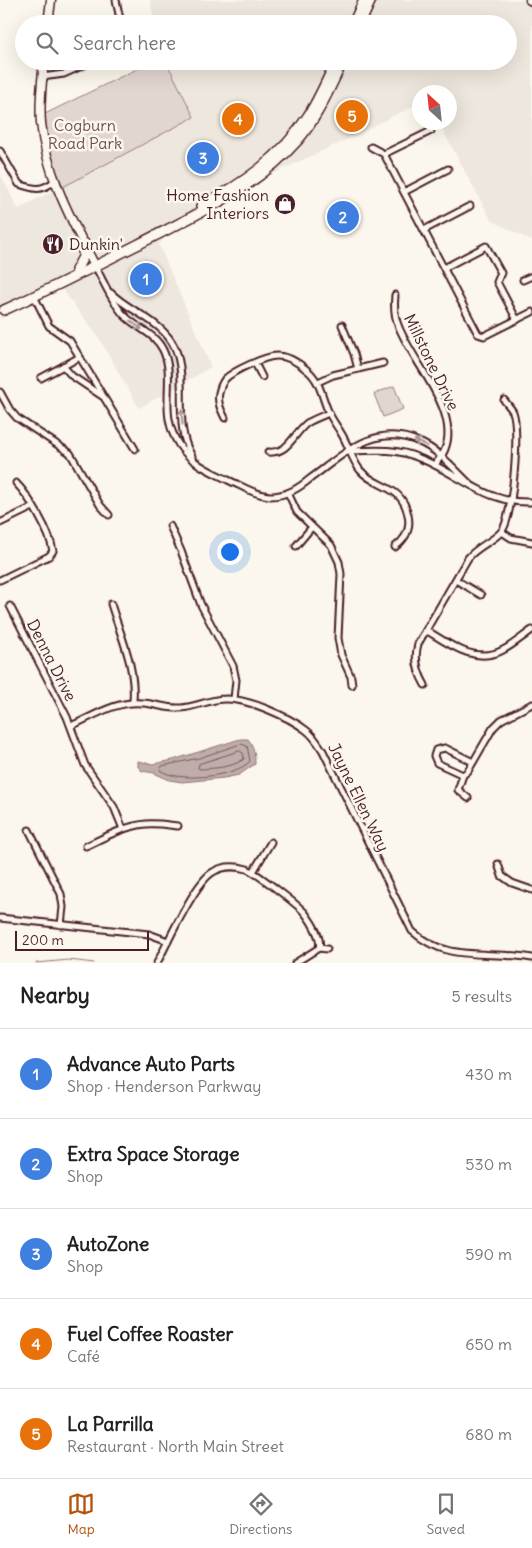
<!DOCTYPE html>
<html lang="en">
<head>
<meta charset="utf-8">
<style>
	body { margin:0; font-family:Delius,sans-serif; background:#f2f2f2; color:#202124 }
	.compass { position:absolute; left:412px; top:85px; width:45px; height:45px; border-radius:50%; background:#fff; box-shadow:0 5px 20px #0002; rotate:333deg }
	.scale { position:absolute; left:15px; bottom:12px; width:134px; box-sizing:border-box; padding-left:5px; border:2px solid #4a1f2b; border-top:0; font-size:14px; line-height:18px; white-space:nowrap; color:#4a1f2b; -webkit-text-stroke:4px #fbf7ec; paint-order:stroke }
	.you { position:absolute; left:229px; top:551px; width:18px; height:18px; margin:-12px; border:4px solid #fff; border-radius:50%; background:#1a73e8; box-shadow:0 0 0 8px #1a73e833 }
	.badge { display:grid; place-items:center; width:32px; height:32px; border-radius:50%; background:#b45309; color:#fff; font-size:16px; font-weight:700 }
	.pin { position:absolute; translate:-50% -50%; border:2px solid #fff; box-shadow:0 1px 5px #0006 }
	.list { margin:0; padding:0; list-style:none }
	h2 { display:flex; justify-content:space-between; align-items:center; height:65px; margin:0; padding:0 20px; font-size:21px }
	h2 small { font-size:16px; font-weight:400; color:#757577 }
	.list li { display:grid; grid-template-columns:32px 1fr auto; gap:15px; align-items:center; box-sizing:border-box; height:90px; padding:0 20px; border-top:1px solid #e0e0e0 }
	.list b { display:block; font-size:19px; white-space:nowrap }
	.list p { margin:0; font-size:16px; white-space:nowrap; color:#757577 }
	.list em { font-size:16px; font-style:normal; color:#757577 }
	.icon { flex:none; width:28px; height:28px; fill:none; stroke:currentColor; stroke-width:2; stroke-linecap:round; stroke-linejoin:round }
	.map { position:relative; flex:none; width:532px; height:963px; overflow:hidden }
	.search { position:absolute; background:#fff; box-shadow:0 5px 20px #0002; left:15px; right:15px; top:15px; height:55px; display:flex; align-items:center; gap:12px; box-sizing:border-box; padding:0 18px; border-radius:28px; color:#757577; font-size:19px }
	.sheet { height:515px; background:#fff }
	nav { display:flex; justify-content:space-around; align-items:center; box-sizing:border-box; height:70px; border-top:1px solid #e0e0e0; background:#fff; font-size:14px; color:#757577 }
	nav a { display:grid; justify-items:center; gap:2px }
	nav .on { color:#b45309 }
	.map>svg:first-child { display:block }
</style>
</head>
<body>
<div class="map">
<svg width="532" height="963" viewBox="0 0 532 963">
	<rect width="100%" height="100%" fill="#fbf7ec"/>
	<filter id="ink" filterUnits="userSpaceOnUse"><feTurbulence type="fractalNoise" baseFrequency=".02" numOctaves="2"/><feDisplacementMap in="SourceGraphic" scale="10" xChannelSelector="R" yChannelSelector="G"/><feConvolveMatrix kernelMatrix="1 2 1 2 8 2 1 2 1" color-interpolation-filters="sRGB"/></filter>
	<g filter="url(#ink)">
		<path fill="#eee7de" d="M150 0H532V241L491 220 439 123 450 122V92H420L419 103 344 141 233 192 183 219 164 238 159 245 211 367 139 408 99 338 62 289 25 306 0 319V174L18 209 194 117 166 61H508V24H155Z"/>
		<g fill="#e2d7d0" stroke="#967b7e">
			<path d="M153 61H166L194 117 63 187 50 157 45 114Z"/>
			<path d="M394 386 403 409 383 417 374 394Z"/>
		</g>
		<path fill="#bfadaa" stroke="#907477" d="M240 739H248C254 746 255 755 255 764L239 775 224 778 182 782 169 780 154 773 142 771 138 767V761L153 764 173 760Z"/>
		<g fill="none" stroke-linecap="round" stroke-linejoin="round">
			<g stroke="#79585e" stroke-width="1">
				<path d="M241 744 247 746 250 761C237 777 176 783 160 770L162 766 199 758Z"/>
				<path d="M240 751 243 753 244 759C231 768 215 768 200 769L198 768 199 764Z"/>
			</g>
			<path stroke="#907477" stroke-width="1" d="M36 963 69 960 94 963"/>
			<g stroke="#4a1f2b" stroke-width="9">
				<g id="street">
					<path d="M116 0 121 24"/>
					<path d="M133 61 134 62"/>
					<path d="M42 77 64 74 93 61"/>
					<path d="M371 147 384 154 478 334 484 336 532 312"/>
					<path d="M0 151 19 184C36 190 41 191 55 181"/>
					<path d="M384 154 431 131"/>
					<path d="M404 192 448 169"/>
					<path d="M424 230 470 206"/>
					<path d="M95 266C104 282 111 301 124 315 136 328 155 333 163 350 177 379 157 412 179 445 191 463 210 471 228 480 242 486 255 495 270 496 287 496 299 488 311 478 344 454 375 422 419 442 439 450 456 471 471 485"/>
					<path d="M444 268 486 246 501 273 497 282 517 320"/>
					<path d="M523 280 532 276"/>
					<path d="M111 293C130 312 163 321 175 348 189 381 172 425 192 456"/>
					<path d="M395 295C394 305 394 313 397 322 408 358 461 409 445 449 443 455 438 460 435 465"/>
					<path d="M34 296 49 326 70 341 135 449"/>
					<path d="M342 325 354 354 358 369"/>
					<path d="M255 363 262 377"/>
					<path d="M63 366 72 376 102 396"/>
					<path d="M41 378 80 357"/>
					<path d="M318 382 333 375 383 363"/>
					<path d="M0 392 10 410 17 418 70 453 100 505 109 515"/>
					<path d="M225 418C221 410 217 402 219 393 220 388 222 383 225 379 233 371 265 356 277 356 288 356 299 363 307 370 321 381 322 399 329 413 332 420 337 426 341 433 348 444 352 460 360 470 376 489 402 484 408 515 411 529 406 539 395 547"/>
					<path d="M351 451C374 450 397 448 419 458 461 474 484 504 532 502"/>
					<path d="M268 452C289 454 293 434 307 423 314 419 322 416 329 413"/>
					<path d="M288 493 297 512 331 545 339 562 341 574 338 638 341 655 351 677 352 685"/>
					<path d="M0 523 33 507"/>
					<path d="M170 526 181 551 201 605 233 666 236 680 234 699"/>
					<path d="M502 532 511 538 532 542"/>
					<path d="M296 546 312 527"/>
					<path d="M0 580 49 556 53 551C50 532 29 496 16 483"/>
					<path d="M456 580 481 595"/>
					<path d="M111 604C121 637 136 667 133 702"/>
					<path d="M10 606 67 717 85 765 114 807 123 829"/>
					<path d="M426 630C449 644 476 665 503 650 513 645 522 637 532 630"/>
					<path d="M425 685C418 673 414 658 418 644L468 558C478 546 492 542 501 532 513 520 520 428 513 412 511 408 507 404 504 400"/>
					<path d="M71 726C94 716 117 700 143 703 156 704 167 709 181 708 196 707 210 699 225 699 247 698 289 717 306 730 314 736 318 743 323 751L412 931C447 963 485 950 532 958"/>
					<path d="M463 775 437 763 434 756 436 750 445 748 473 762"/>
					<path d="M468 798 458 790 463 775 468 771 493 728 501 720 532 704"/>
					<path d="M29 830 61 894 63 907 61 925"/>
					<path d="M86 846C105 837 125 826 146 824 157 823 168 825 178 826"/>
					<path d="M498 864 502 876 512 883 532 890"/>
					<path d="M253 872 271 842"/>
					<path d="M0 918 149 934 168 941"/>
					<path d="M319 948 327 949"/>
					<path d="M157 963C168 942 195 882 213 872 223 866 236 866 247 869 257 873 298 905 305 913 311 921 322 938 319 948L295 963"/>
				</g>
			</g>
			<g stroke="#4a1f2b" stroke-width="11">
				<g id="secondary">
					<path d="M530 0 532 1"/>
					<path d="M48 24 51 0"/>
					<path d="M44 61C42 82 39 102 41 123 46 174 72 221 95 266"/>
				</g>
			</g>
			<g stroke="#4a1f2b" stroke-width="12">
				<g id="primary">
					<path d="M353 24 364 0"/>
					<path d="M360 24 371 0"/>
					<path d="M201 206C243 184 282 157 308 116 319 99 327 80 336 61"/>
					<path d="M76 270 83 257 84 243"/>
					<path d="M4 310C49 290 93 267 137 245 195 215 254 190 298 140 318 117 329 89 343 61"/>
				</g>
			</g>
			<use href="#street" stroke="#fbf7ec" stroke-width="5"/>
			<use href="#secondary" stroke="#fbf7ec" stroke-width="8"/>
			<use href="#primary" stroke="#fbf7ec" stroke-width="9"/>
		</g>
		<defs><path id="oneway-shaft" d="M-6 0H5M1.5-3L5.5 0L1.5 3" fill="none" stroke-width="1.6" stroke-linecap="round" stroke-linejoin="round" transform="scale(1.25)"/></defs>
		<g stroke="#ab9695">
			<use href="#oneway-shaft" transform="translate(136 325) rotate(36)"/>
			<use href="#oneway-shaft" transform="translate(182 417) rotate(-94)"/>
			<use href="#oneway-shaft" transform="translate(421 443) rotate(-154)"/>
		</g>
	</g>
	<defs>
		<g id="shop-disc" transform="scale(1.125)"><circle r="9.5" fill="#4a1f2b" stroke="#fbf7ec"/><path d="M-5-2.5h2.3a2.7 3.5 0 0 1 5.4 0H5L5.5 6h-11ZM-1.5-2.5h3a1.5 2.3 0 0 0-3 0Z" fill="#fff"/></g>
		<g id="restaurant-disc" transform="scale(1.125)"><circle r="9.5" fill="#4a1f2b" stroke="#fbf7ec"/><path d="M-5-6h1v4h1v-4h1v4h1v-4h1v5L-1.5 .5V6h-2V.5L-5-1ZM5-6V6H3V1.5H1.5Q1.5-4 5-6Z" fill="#fff"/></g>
	</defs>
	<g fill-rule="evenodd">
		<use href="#shop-disc" x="285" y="204"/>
		<use href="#restaurant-disc" x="53" y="244"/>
	</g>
	<g text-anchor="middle" stroke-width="5" stroke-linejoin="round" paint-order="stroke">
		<g font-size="16" fill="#704d54" stroke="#fbf7ec">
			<text x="85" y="131">Cogburn<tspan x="85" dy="18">Road Park</tspan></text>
		</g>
		<g font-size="16" fill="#4a1f2b" stroke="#fbf7ec" text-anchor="end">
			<text x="269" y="201">Home Fashion<tspan x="269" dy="18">Interiors</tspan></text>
			<text x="69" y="250" text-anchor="start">Dunkin'</text>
		</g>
		<g font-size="16" fill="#4a1f2b" stroke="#fbf7ec">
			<text transform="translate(432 362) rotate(64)" y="6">Millstone Drive</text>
			<text transform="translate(52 660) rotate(63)" y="6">Denna Drive</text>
			<text transform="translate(359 797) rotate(64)" y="6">Jayne Ellen Way</text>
		</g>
	</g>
</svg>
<svg class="compass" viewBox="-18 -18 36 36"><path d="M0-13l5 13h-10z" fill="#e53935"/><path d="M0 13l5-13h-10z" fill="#757577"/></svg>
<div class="scale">200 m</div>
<div class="you"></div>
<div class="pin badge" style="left:146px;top:279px;background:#3f7fe0">1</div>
<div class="pin badge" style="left:343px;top:217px;background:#3f7fe0">2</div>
<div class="pin badge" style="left:203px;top:158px;background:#3f7fe0">3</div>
<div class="pin badge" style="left:238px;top:119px;background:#e8710a">4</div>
<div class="pin badge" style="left:352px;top:116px;background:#e8710a">5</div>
<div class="search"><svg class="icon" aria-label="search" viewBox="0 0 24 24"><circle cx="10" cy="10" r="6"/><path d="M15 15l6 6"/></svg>Search here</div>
</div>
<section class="sheet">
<h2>Nearby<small>5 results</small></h2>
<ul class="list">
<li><span class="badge" style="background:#3f7fe0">1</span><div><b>Advance Auto Parts</b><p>Shop · Henderson Parkway</p></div><em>430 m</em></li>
<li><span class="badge" style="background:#3f7fe0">2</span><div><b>Extra Space Storage</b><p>Shop</p></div><em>530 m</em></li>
<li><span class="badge" style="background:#3f7fe0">3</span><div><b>AutoZone</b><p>Shop</p></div><em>590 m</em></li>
<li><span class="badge" style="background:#e8710a">4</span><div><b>Fuel Coffee Roaster</b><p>Café</p></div><em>650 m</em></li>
<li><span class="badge" style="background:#e8710a">5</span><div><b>La Parrilla</b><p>Restaurant · North Main Street</p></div><em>680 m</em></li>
</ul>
</section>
<nav>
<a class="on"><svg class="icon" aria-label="map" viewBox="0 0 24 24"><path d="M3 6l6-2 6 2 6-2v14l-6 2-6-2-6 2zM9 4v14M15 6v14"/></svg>Map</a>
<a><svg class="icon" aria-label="directions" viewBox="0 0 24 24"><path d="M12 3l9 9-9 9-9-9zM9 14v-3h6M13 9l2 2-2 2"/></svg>Directions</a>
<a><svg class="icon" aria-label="saved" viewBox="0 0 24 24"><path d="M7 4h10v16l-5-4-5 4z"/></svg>Saved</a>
</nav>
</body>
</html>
